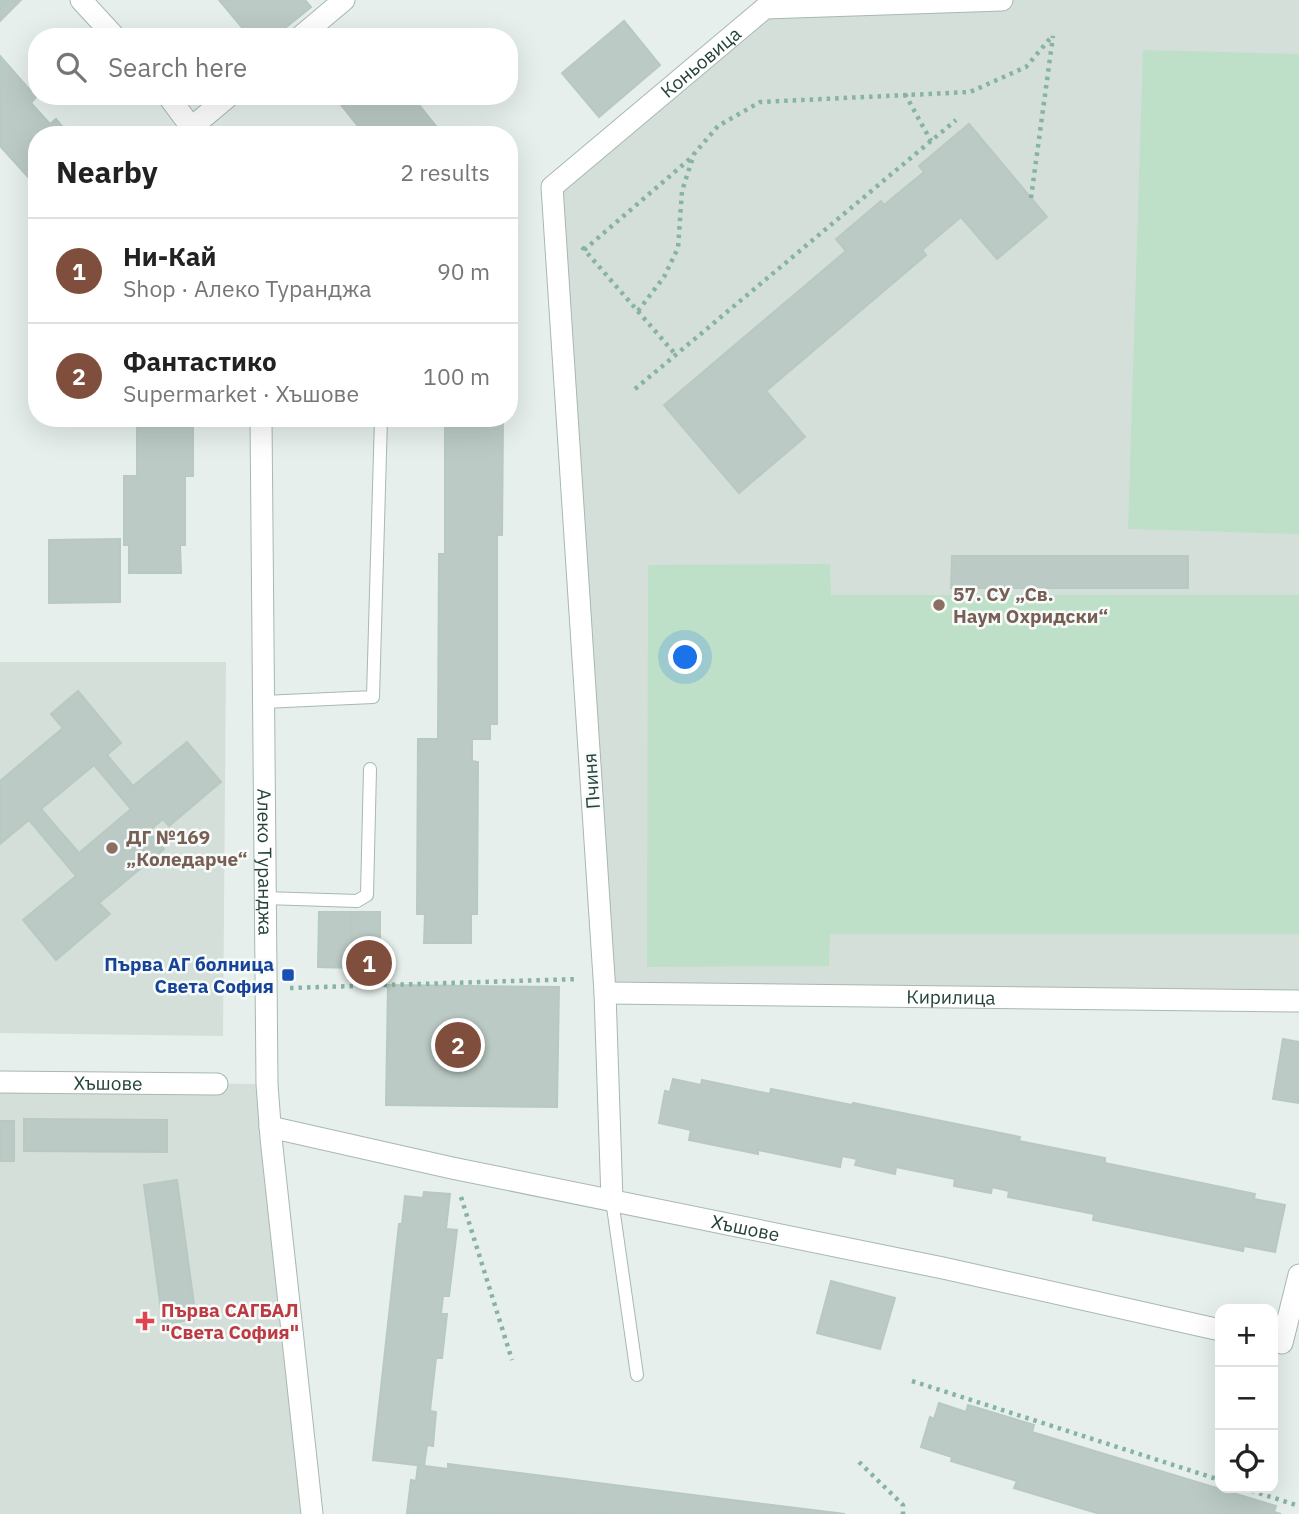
<!DOCTYPE html>
<html lang="en">
<head>
<meta charset="utf-8">
<style>
	body { margin:0; font-family:"IBM Plex Sans",sans-serif; background:#f6f6f6; color:#222 }
	.controls { position:absolute; right:21px; bottom:21px; display:grid; overflow:hidden; border-radius:14px; box-shadow:0 7px 28px #0002 }
	.controls button { width:63px; height:63px; display:grid; place-items:center; padding:0; border:0; border-bottom:2px solid #e0e0e0; background:#fff; color:#222; font:35px sans-serif }
	.you { position:absolute; left:686px; top:658px; width:24px; height:24px; margin:-18px; border:5px solid #fff; border-radius:50%; background:#1a73e8; box-shadow:0 0 0 10px #1a73e833 }
	.badge { display:grid; place-items:center; width:46px; height:46px; border-radius:50%; background:#804e3d; color:#fff; font-size:23px; font-weight:700 }
	.pin { position:absolute; translate:-50% -50%; border:4px solid #fff; box-shadow:0 2px 7px #0006 }
	.list { margin:0; padding:0; list-style:none }
	h2 { display:flex; justify-content:space-between; align-items:center; height:91px; margin:0; padding:0 28px; font-size:30px }
	h2 small { font-size:23px; font-weight:400; color:#767676 }
	.list li { display:grid; grid-template-columns:46px 1fr auto; gap:21px; align-items:center; box-sizing:border-box; height:105px; padding:0 28px; border-top:2px solid #e0e0e0 }
	.list b { display:block; font-size:26px; white-space:nowrap }
	.list p { margin:0; font-size:23px; white-space:nowrap; color:#767676 }
	.list em { font-size:23px; font-style:normal; color:#767676 }
	.icon { flex:none; width:38px; height:38px; fill:none; stroke:currentColor; stroke-width:2; stroke-linecap:round; stroke-linejoin:round }
	.map { position:relative; flex:none; width:1299px; height:1514px; overflow:hidden }
	.search { position:absolute; background:#fff; box-shadow:0 7px 28px #0002; left:28px; top:28px; width:490px; height:77px; display:flex; align-items:center; gap:18px; box-sizing:border-box; padding:0 24px; border-radius:28px; color:#767676; font-size:26px }
	.panel { position:absolute; background:#fff; box-shadow:0 7px 28px #0002; left:28px; top:126px; width:490px; height:301px; border-radius:28px }
	.map>svg:first-child { display:block }
</style>
</head>
<body>
<div class="map">
<svg width="1299" height="1514" viewBox="0 0 1299 1514">
	<rect width="100%" height="100%" fill="#e6efeb"/>
	<g fill="#d4dfda">
		<path d="M1002 0H1299V1001L605 993 552 187 765 8Z"/>
		<path d="M0 662H226L223 1036 0 1033Z"/>
		<path d="M0 1082 267 1084 312 1514H0Z"/>
	</g>
	<g fill="#bfe0c8">
		<path d="M1143 50 1299 54V534L1128 529Z"/>
		<path d="M830 564 831 595H1299V934H830L829 966 647 967 648 565Z"/>
	</g>
	<g fill="#bbcac4" stroke="#b8c9c2" stroke-width="2" fill-rule="evenodd">
		<path d="M0 0 20 1 0 21Z"/>
		<path d="M219 0H305L311 7 274 37H250Z"/>
		<path d="M624 21 660 65 599 117 562 73Z"/>
		<path d="M0 56 36 97 31 103 50 124 56 119 69 135H37V187L0 146Z"/>
		<path d="M334 96H412L443 135H365Z"/>
		<path d="M969 124 1047 217 997 259 961 217 922 250 926 255 766 391 805 437 739 493 664 405 846 251 836 239 881 201 884 205 924 172 919 166Z"/>
		<path d="M509 216 517 226 509 232Z"/>
		<path d="M137 418H193V476H185V545H180L181 573H129V545H124V476H137Z"/>
		<path d="M445 418H503L502 535H497V724H490V739H472V761L478 762 477 914H471V943H424L425 914H417L418 739H438L439 554H445Z"/>
		<path d="M120 539V602L49 603V540Z"/>
		<path d="M952 556H1188V588H951Z"/>
		<path d="M78 691 121 743 107 755 133 786 187 742 221 782 169 826 163 819 149 831 164 849 99 903 110 914 56 960 23 920 76 876 29 820 0 844V781L63 728 51 714ZM94 765 131 809 79 853 41 809Z"/>
		<path d="M319 912H352L351 968 318 967Z"/>
		<path d="M352 912H380V967L351 968Z"/>
		<path d="M388 985 559 987 557 1107 386 1105Z"/>
		<path d="M1283 1039 1299 1042V1103L1273 1099Z"/>
		<path d="M673 1079 701 1085 702 1080 770 1094 771 1089 852 1105 853 1103 1020 1137 1019 1141 1105 1158V1163L1255 1194 1254 1199 1285 1205 1275 1252 1244 1246 1243 1251 1093 1220 1094 1214 1008 1197 1009 1191 992 1187 991 1193 954 1186 955 1179 896 1167 895 1174 855 1165 857 1159 842 1156 840 1167 758 1150V1154L689 1140 691 1130 659 1123 665 1091 670 1092Z"/>
		<path d="M24 1119 167 1120V1152L24 1151Z"/>
		<rect x="0" y="1121" width="14" height="40"/>
		<path d="M177 1180 196 1319 163 1324 144 1185Z"/>
		<path d="M424 1192 450 1194 446 1229 457 1230 449 1296H443L441 1314H447L442 1358H436L430 1411 436 1412 433 1446 427 1445 424 1466 373 1460 399 1224H402L405 1196 423 1198Z"/>
		<path d="M831 1281 895 1298 880 1349 817 1333Z"/>
		<path d="M939 1403 966 1412 968 1405 1034 1425 1032 1432 1276 1506 1274 1512 1281 1514H1100L1014 1488 1017 1481 951 1461 952 1457 921 1447 930 1417 934 1419Z"/>
		<path d="M448 1464 732 1500 845 1514 407 1513 411 1480 416 1481 418 1465 448 1469Z"/>
	</g>
	<g fill="none" stroke-linecap="round" stroke-linejoin="round">
		<g stroke="#a8b8b2" stroke-width="14">
			<g id="lane">
				<path d="M263 702 373 697 381 418"/>
				<path d="M265 898 357 901 367 895 370 769"/>
				<path d="M612 1200 637 1375"/>
			</g>
		</g>
		<g stroke="#a8b8b2" stroke-width="23">
			<g id="street">
				<path d="M81 0 115 37"/>
				<path d="M300 37 344 0"/>
				<path d="M168 96 197 135"/>
				<path d="M192 127 229 96"/>
				<path id="s1" d="M261 418 267 1084 271 1138 312 1514"/>
				<path id="s2" d="M605 993 1299 1001"/>
				<path id="s3" d="M0 1082 217 1084"/>
				<path id="s4" d="M270 1127 452 1168 943 1268 1220 1330"/>
				<path id="s5" d="M612 1200 605 993 552 187 765 8 1002 0"/>
				<path d="M1282 1343 1299 1275"/>
			</g>
		</g>
		<g stroke="#86b3a5" stroke-width="4.5" stroke-dasharray="3.5 5" stroke-linecap="butt">
			<path d="M905 94 931 141"/>
			<path d="M1031 198 1053 36"/>
			<path d="M582 247 676 355"/>
			<path d="M584 250 692 157"/>
			<path d="M638 311 664 277 678 248 682 191 694 154 718 126 760 102 970 92 1026 67 1053 35"/>
			<path d="M635 389 956 120"/>
			<path d="M290 988 578 979"/>
			<path d="M461 1197 512 1360"/>
			<path d="M912 1381 1220 1480"/>
			<path d="M859 1462 903 1505V1514"/>
			<path d="M1243 1488 1299 1506"/>
		</g>
		<use href="#lane" stroke="#fff" stroke-width="12"/>
		<use href="#street" stroke="#fff" stroke-width="21"/>
	</g>
	<g fill="#8d6e63" stroke="#f7fbf9" stroke-width="2.5">
		<circle cx="939" cy="605" r="7"/>
		<circle cx="112" cy="848" r="7"/>
	</g>
	<rect fill="#1a4fb4" stroke="#f7fbf9" stroke-width="2.5" x="281" y="968" width="14" height="14" rx="3.5"/>
	<path fill="#e0444e" stroke="#f7fbf9" stroke-width="2.5" d="M141.5 1310.5h7v7h7v7h-7v7h-7v-7h-7v-7h7z"/>
	<g text-anchor="middle" stroke-width="5" stroke-linejoin="round" paint-order="stroke">
		<g font-size="19" fill="#24423a" stroke="#f7fbf9">
			<text dy="7" stroke="none"><textPath href="#s5" startOffset="1209">Коньовица</textPath></text>
			<text transform="translate(591 781) rotate(-94)" y="7">Пчиня</text>
			<text dy="7" stroke="none"><textPath href="#s1" startOffset="444">Алеко Туранджа</textPath></text>
			<text dy="7" stroke="none"><textPath href="#s2" startOffset="346">Кирилица</textPath></text>
			<text dy="7" stroke="none"><textPath href="#s3" startOffset="108">Хъшове</textPath></text>
			<text dy="7" stroke="none"><textPath href="#s4" startOffset="486">Хъшове</textPath></text>
		</g>
		<g font-size="19" font-weight="bold" fill="#785e54" stroke="#f7fbf9" text-anchor="start">
			<text x="953" y="601">57. СУ „Св.<tspan x="953" dy="22">Наум Охридски“</tspan></text>
			<text x="126" y="844">ДГ №169<tspan x="126" dy="22">„Коледарче“</tspan></text>
		</g>
		<g font-size="19" font-weight="bold" fill="#164399" stroke="#f7fbf9" text-anchor="end">
			<text x="274" y="971">Първа АГ болница<tspan x="274" dy="22">Света София</tspan></text>
		</g>
		<g font-size="19" font-weight="bold" fill="#be3a42" stroke="#f7fbf9" text-anchor="start">
			<text x="161" y="1317">Първа САГБАЛ<tspan x="161" dy="22">"Света София"</tspan></text>
		</g>
	</g>
</svg>
<div class="controls">
<button>+</button>
<button>−</button>
<button><svg class="icon" aria-label="locate" viewBox="0 0 24 24"><circle cx="12" cy="12" r="6"/><path d="M12 2v4M12 18v4M2 12h4M18 12h4"/></svg></button>
</div>
<div class="you"></div>
<div class="pin badge" style="left:369px;top:963px">1</div>
<div class="pin badge" style="left:458px;top:1045px">2</div>
<div class="search"><svg class="icon" aria-label="search" viewBox="0 0 24 24"><circle cx="10" cy="10" r="6"/><path d="M15 15l6 6"/></svg>Search here</div>
<section class="panel">
<h2>Nearby<small>2 results</small></h2>
<ul class="list">
<li><span class="badge">1</span><div><b>Ни-Кай</b><p>Shop · Алеко Туранджа</p></div><em>90 m</em></li>
<li><span class="badge">2</span><div><b>Фантастико</b><p>Supermarket · Хъшове</p></div><em>100 m</em></li>
</ul>
</section>
</div>
</body>
</html>
